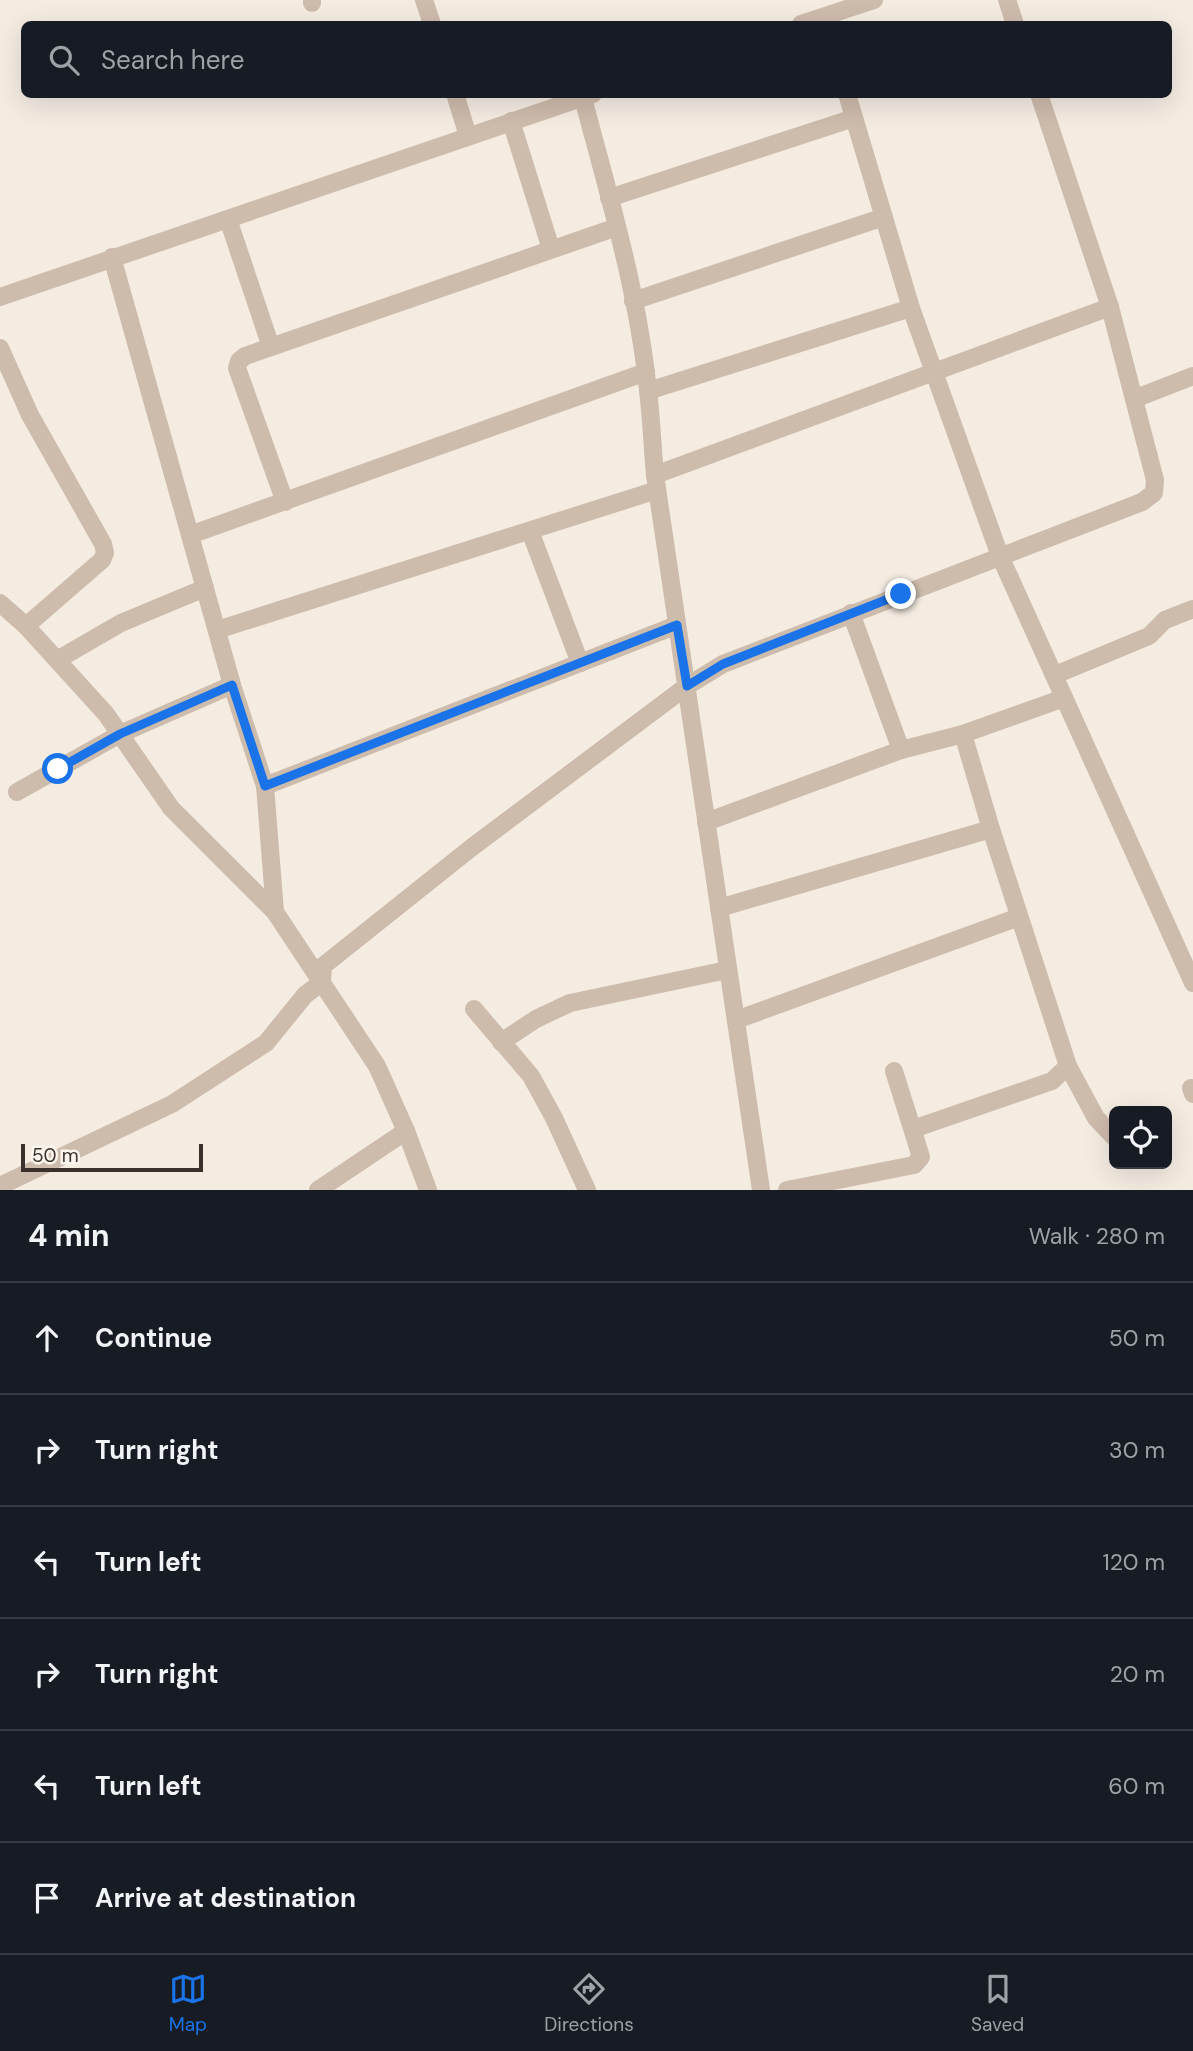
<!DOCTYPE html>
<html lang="en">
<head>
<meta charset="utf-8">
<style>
	body { margin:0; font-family:"DM Sans",sans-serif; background:#242831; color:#f1f3f6 }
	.controls { position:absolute; right:21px; bottom:21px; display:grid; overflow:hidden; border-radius:10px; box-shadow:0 7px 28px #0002 }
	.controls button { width:63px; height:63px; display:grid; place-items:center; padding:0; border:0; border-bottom:2px solid #363941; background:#171b24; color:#f1f3f6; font:35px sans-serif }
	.scale { position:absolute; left:21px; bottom:18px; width:182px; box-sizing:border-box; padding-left:7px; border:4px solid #3b302b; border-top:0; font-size:19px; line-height:24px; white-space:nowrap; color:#3b302b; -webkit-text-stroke:5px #fbf5ee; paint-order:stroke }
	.stop { position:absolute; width:21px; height:21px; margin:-16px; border:5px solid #1a73e8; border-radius:50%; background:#fff }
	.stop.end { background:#1a73e8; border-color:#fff; box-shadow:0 2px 7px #0008 }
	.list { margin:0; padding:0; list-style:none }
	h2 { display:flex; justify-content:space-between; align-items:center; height:91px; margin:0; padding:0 28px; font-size:30px }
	h2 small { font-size:23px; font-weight:400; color:#9ea1a6 }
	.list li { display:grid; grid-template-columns:46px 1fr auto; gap:21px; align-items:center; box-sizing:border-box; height:112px; padding:0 28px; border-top:2px solid #363941 }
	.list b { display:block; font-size:26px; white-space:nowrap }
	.list em { font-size:23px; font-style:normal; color:#9ea1a6 }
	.icon { flex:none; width:38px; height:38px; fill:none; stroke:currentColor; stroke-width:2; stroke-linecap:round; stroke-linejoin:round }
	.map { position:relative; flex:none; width:1193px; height:1190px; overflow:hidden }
	.search { position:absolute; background:#171b24; box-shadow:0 7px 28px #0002; left:21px; right:21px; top:21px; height:77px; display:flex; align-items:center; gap:18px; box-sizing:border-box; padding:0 24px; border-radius:10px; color:#9ea1a6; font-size:26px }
	.sheet { height:763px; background:#171b24 }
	nav { display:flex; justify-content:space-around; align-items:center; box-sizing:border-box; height:98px; border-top:2px solid #363941; background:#171b24; font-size:19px; color:#9ea1a6 }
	nav a { display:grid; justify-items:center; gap:4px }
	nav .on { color:#1a73e8 }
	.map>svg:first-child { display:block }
</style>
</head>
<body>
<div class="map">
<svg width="1193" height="1190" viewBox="0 0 1193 1190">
	<rect width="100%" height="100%" fill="#f4ebe1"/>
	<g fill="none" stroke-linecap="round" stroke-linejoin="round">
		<g stroke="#cdbbac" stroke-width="18">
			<path d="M312 0V3"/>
			<path d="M424 0 432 24"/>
			<path d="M1007 0 1015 24"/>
			<path d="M801 24 874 0"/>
			<path d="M455 94 468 136"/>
			<path d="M847 94 911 308 1000 556 1193 983"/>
			<path d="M583 98C607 189 635 281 646 374 651 408 652 442 655 475"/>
			<path d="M511 121 551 249"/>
			<path d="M609 198 854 118"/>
			<path d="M228 219 271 347"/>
			<path d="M112 257 232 685 265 786 275 912 377 1066 406 1131 428 1190"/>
			<path d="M0 297 593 94"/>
			<path d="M633 301 884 217"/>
			<path d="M0 348 30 415 103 544 105 553 102 560 26 626"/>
			<path d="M648 391 911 308"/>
			<path d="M1134 399 1193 376"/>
			<path d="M285 502 237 368 239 361 245 356 617 227"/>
			<path d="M530 531 580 663"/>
			<path d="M190 535 646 372"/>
			<path d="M0 603 26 626 106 714 171 808 275 912"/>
			<path d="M851 613 901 750 963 734 991 829 1068 1066 1052 1081 913 1129"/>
			<path d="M217 630 657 490"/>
			<path d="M57 660 121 623 205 588"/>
			<path d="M1055 675 1149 636 1165 620 1193 609"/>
			<path d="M963 734 1064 698"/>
			<path d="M265 786 677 625"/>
			<path d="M17 792 120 734 232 685"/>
			<path d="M706 822 901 750"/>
			<path d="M719 908 991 829"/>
			<path d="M474 1009 531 1076 554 1118 587 1190"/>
			<path d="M736 1020 1019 917"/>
			<path d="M501 1042 536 1019 570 1003 727 970"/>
			<path d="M1068 1066 1096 1118 1114 1137"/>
			<path d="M1191 1088 1193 1094"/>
			<path d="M0 1186 172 1104 266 1043 305 995 322 982 323 966 471 848 687 686 723 664 1142 502 1154 493 1155 480 1110 307 1039 94"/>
			<path d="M318 1190 406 1131"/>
			<path d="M761 1190 655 475 1110 307"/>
			<path d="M787 1190 914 1165 921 1157 894 1071"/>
		</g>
	</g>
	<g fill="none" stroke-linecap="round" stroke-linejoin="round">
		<path stroke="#1a73e8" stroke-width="9" d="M58 769 120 734 232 685 265 786 677 625 687 686 723 664 901 594"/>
	</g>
</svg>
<div class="controls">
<button><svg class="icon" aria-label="locate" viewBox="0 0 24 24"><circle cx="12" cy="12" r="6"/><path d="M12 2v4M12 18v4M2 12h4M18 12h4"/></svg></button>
</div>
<div class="scale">50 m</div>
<div class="stop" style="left:58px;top:769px"></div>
<div class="stop end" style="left:901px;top:594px"></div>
<div class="search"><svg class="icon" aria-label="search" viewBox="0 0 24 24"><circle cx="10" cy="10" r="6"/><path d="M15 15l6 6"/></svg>Search here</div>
</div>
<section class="sheet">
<h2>4 min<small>Walk · 280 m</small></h2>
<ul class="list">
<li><svg class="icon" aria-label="ahead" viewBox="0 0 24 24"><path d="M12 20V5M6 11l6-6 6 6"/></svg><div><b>Continue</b></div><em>50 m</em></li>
<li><svg class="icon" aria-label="right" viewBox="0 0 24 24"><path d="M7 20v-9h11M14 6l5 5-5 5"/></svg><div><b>Turn right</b></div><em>30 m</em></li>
<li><svg class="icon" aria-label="left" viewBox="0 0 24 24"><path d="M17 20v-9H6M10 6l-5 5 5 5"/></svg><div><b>Turn left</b></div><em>120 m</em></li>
<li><svg class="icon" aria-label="right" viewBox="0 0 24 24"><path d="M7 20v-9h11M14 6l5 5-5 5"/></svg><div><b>Turn right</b></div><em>20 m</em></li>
<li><svg class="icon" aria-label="left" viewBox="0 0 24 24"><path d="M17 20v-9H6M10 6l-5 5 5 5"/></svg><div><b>Turn left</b></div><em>60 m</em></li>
<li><svg class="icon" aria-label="arrive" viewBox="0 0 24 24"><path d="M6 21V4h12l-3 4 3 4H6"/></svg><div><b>Arrive at destination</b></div></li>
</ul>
</section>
<nav>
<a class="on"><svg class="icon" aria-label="map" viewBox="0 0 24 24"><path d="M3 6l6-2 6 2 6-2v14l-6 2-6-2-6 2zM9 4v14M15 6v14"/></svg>Map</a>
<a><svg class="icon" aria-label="directions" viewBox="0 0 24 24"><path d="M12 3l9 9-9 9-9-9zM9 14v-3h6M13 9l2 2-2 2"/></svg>Directions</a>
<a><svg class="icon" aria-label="saved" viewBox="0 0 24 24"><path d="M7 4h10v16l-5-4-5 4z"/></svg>Saved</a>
</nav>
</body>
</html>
